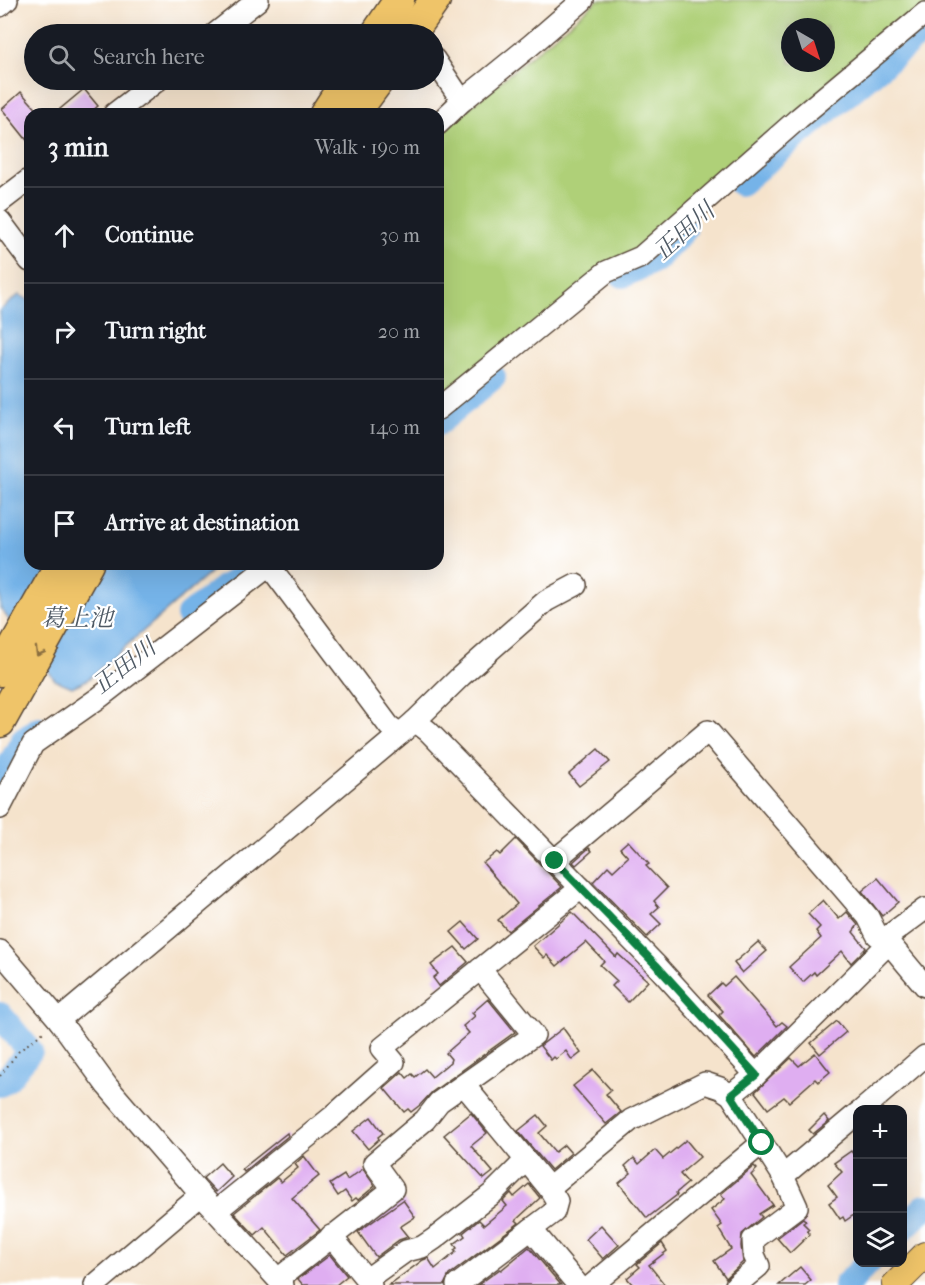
<!DOCTYPE html>
<html lang="en">
<head>
<meta charset="utf-8">
<style>
	body { margin:0; font-family:"IM FELL French Canon","Noto Serif JP",serif; background:#20242c; color:#f1f3f6 }
	.controls { position:absolute; right:18px; bottom:18px; display:grid; overflow:hidden; border-radius:12px; box-shadow:0 6px 24px #0002 }
	.controls button { width:54px; height:54px; display:grid; place-items:center; padding:0; border:0; border-bottom:2px solid #363941; background:#171b24; color:#f1f3f6; font:30px sans-serif }
	.compass { position:absolute; left:781px; top:18px; width:54px; height:54px; border-radius:50%; background:#171b24; box-shadow:0 6px 24px #0002; rotate:141deg }
	.stop { position:absolute; width:18px; height:18px; margin:-14px; border:4px solid #0b8043; border-radius:50%; background:#fff }
	.stop.end { background:#0b8043; border-color:#fff; box-shadow:0 2px 6px #0008 }
	.list { margin:0; padding:0; list-style:none }
	h2 { display:flex; justify-content:space-between; align-items:center; height:78px; margin:0; padding:0 24px; font-size:26px }
	h2 small { font-size:20px; font-weight:400; color:#9ea1a6 }
	.list li { display:grid; grid-template-columns:39px 1fr auto; gap:18px; align-items:center; box-sizing:border-box; height:96px; padding:0 24px; border-top:2px solid #363941 }
	.list b { display:block; font-size:22px; white-space:nowrap }
	.list em { font-size:20px; font-style:normal; color:#9ea1a6 }
	.icon { flex:none; width:33px; height:33px; fill:none; stroke:currentColor; stroke-width:2; stroke-linecap:round; stroke-linejoin:round }
	.map { position:relative; flex:none; width:925px; height:1285px; overflow:hidden }
	.search { position:absolute; background:#171b24; box-shadow:0 6px 24px #0002; left:24px; top:24px; width:420px; height:66px; display:flex; align-items:center; gap:15px; box-sizing:border-box; padding:0 21px; border-radius:33px; color:#9ea1a6; font-size:22px }
	.panel { position:absolute; background:#171b24; box-shadow:0 6px 24px #0002; left:24px; top:108px; width:420px; height:462px; border-radius:18px }
	.map>svg:first-child { display:block }
</style>
</head>
<body>
<div class="map">
<svg width="925" height="1285" viewBox="0 0 925 1285">
	<rect width="100%" height="100%" fill="#fff"/>
	<filter id="ink" filterUnits="userSpaceOnUse"><feTurbulence type="fractalNoise" baseFrequency=".0167" numOctaves="2"/><feDisplacementMap in="SourceGraphic" scale="12" xChannelSelector="R" yChannelSelector="G"/><feConvolveMatrix kernelMatrix="1 2 1 2 8 2 1 2 1" color-interpolation-filters="sRGB"/></filter>
	<filter id="wash" filterUnits="userSpaceOnUse"><feTurbulence type="fractalNoise" baseFrequency=".008" numOctaves="4" result="noise"/><feDisplacementMap in="SourceGraphic" scale="24" xChannelSelector="R" yChannelSelector="G"/><feGaussianBlur stdDeviation="1.35" result="paint"/><feColorMatrix in="noise" values="0 0 0 0 0 0 0 0 0 0 0 0 0 0 0 0 0 1.4 0 .05"/><feComposite in="paint" operator="in"/></filter>
	<g filter="url(#wash)">
		<rect width="100%" height="100%" fill="#f5e3cc"/>
		<path fill="#afd078" stroke="#757d4b" stroke-width="1.5" fill-rule="evenodd" d="M598 0H923L925 2V12L706 195 438 402V136L446 127ZM790 27H826V63H790Z"/>
		<path fill="#75b3e8" stroke="#586e83" stroke-width="1.5" d="M19 295 27 299 30 302V564H220L87 680 72 687 55 680 0 608V310Z"/>
		<g fill="none" stroke-linecap="round" stroke-linejoin="round">
			<g stroke="#75b3e8" stroke-width="26">
				<path d="M740 183 925 29"/>
				<path d="M623 275 655 260 684 230"/>
				<path d="M438 423 493 377"/>
				<path d="M189 615 224 588 253 571"/>
				<path d="M0 784 24 739 39 729"/>
				<path d="M0 1015 30 1051 8 1078 0 1084"/>
				<path d="M902 1229 925 1207"/>
				<path d="M846 1285 869 1262"/>
			</g>
		</g>
		<g id="blocks">
			<g fill="#dfaef1">
				<path d="M84 89 98 106 89 114H54Z"/>
				<path d="M21 92 41 114H30V144L2 109Z"/>
				<path d="M598 749 610 762 579 786 569 774Z"/>
				<path d="M516 839 562 887 508 931 498 920 517 904 483 863 497 852 500 855Z"/>
				<path d="M628 841 649 864 646 866 667 888 654 901 659 907 651 914 661 924 647 937 593 882 608 866 613 871 628 857 620 848Z"/>
				<path d="M589 848 592 851 576 865 573 862Z"/>
				<path d="M878 878 898 902 882 916 862 891Z"/>
				<path d="M823 900 839 919 847 912 858 925 853 932 866 948 851 963 842 951 816 975 814 972 803 982 789 967 821 938 816 931 820 927 808 914Z"/>
				<path d="M572 912 616 957 618 954 648 981 628 1002 612 986 617 981 600 965 604 961 586 942 557 966 547 955 544 958 533 946Z"/>
				<path d="M463 922 478 939 466 949 451 932Z"/>
				<path d="M758 942 767 951 742 973 734 963Z"/>
				<path d="M455 947 468 962 439 986 433 978 438 974 431 965Z"/>
				<path d="M734 977 777 1026 782 1022 787 1026 756 1057 719 1015 723 1011 708 995 721 983 724 986Z"/>
				<path d="M488 999 515 1032 432 1092 420 1105 411 1112 408 1109 404 1112 384 1088 402 1072 407 1078 412 1074 415 1077 425 1069 432 1077 450 1062 451 1059 446 1053 469 1033 463 1026 475 1016 472 1013Z"/>
				<path d="M837 1021 846 1032 820 1054 811 1043Z"/>
				<path d="M563 1028 581 1053 572 1060 566 1051 556 1059 554 1057 551 1060 540 1046Z"/>
				<path d="M815 1053 830 1072 818 1082 815 1079 789 1102 784 1097 768 1109 755 1092 791 1058 799 1066Z"/>
				<path d="M593 1070 611 1090 606 1094 621 1112 606 1124 573 1086Z"/>
				<path d="M471 1113 487 1133 471 1146 493 1172 484 1179 444 1135Z"/>
				<path d="M538 1115 547 1126 539 1133 555 1152 564 1145 571 1153 551 1170 518 1131Z"/>
				<path d="M824 1115 829 1121 813 1134 809 1130Z"/>
				<path d="M371 1117 383 1133 378 1137 379 1139 368 1149 353 1131Z"/>
				<path d="M287 1133 288 1136 244 1172 242 1169Z"/>
				<path d="M686 1140 700 1157 680 1174 688 1183 676 1193 677 1195 647 1218 619 1183 631 1173 625 1166 634 1158 639 1164 655 1150 663 1159Z"/>
				<path d="M851 1151 858 1160V1212L845 1221 843 1217 840 1219 829 1203 837 1197 828 1185 842 1172 834 1163Z"/>
				<path d="M304 1156 319 1176 292 1198 320 1230 287 1255 264 1227 255 1235 234 1213 277 1178 281 1182 298 1168 295 1164Z"/>
				<path d="M220 1163 232 1177 216 1192 203 1178Z"/>
				<path d="M754 1166 757 1169 751 1175 773 1205 759 1214 762 1217 742 1234 741 1246 743 1262 726 1278 714 1261 731 1249 718 1228 722 1225 711 1210 725 1199 721 1194Z"/>
				<path d="M363 1169 375 1186 358 1200 356 1198 352 1201 345 1191 338 1196 330 1184 344 1175 347 1180Z"/>
				<path d="M529 1184 540 1198 516 1220 519 1223 449 1275 444 1285H389L423 1260 428 1258 435 1269 456 1252 454 1250 457 1248 454 1244 465 1236 463 1233 479 1220 484 1225 507 1206 503 1201 511 1193 514 1197Z"/>
				<path d="M403 1200 415 1217 400 1227 408 1237 399 1240 376 1257 358 1232Z"/>
				<path d="M803 1218 806 1221 803 1223 809 1229 807 1231 810 1234 790 1253 777 1238Z"/>
				<path d="M601 1225 619 1245 603 1259 586 1239Z"/>
				<path d="M662 1243 667 1251 649 1265 665 1285H633L627 1278 640 1267 637 1264Z"/>
				<path d="M529 1247 561 1285H478L500 1269 501 1270Z"/>
				<path d="M330 1255 347 1276 336 1285H303L298 1279Z"/>
				<path d="M800 1267 811 1280 805 1285H779Z"/>
			</g>
		</g>
	</g>
	<g filter="url(#ink)">
		<use href="#blocks" fill-opacity="0" stroke="#574638" stroke-width="1.5"/>
		<g fill="none" stroke-linecap="round" stroke-linejoin="round">
			<g stroke="#574638" stroke-width="24">
				<g id="minor">
					<path d="M0 6 7 0"/>
					<path d="M215 34 258 0"/>
					<path d="M434 59 462 101"/>
					<path d="M114 114 158 80"/>
					<path d="M438 124 462 101 531 45 583 0"/>
					<path d="M0 202 30 179"/>
					<path d="M0 221 30 261"/>
					<path d="M438 409 606 272 641 257 799 118 925 13"/>
					<path d="M271 564 274 572 389 726 400 734 415 721 428 731 656 965 756 1075"/>
					<path d="M415 721 461 676 546 601 576 585"/>
					<path d="M0 808 33 744 100 697 265 569 267 564"/>
					<path d="M555 860 708 731 868 917 877 935 889 943 925 986"/>
					<path d="M883 940 925 909"/>
					<path d="M0 951 59 1020 107 1086 201 1195 283 1285"/>
					<path d="M59 1020 400 734"/>
					<path d="M464 1085 549 1188 631 1120 705 1083 720 1088 731 1095 762 1143 592 1285"/>
					<path d="M731 1095 756 1075 889 943"/>
					<path d="M862 1110 925 1056"/>
					<path d="M762 1143 783 1176"/>
					<path d="M216 1211 332 1117 394 1062 382 1048 581 888"/>
					<path d="M531 1229 578 1285"/>
					<path d="M331 1236 371 1285"/>
					<path d="M278 1279 393 1189 374 1163 425 1120 439 1102 534 1035 480 969"/>
					<path d="M367 1279 406 1251 422 1247 434 1239 492 1194 525 1161"/>
					<path d="M95 1285 201 1195"/>
					<path d="M457 1285 554 1212 557 1201 549 1188"/>
					<path d="M736 1285 759 1266 754 1255 753 1240 797 1207 783 1176 858 1113"/>
				</g>
			</g>
			<g stroke="#574638" stroke-width="28">
				<path id="major" d="M895 1285 925 1255"/>
			</g>
			<g stroke="#574638" stroke-width="33">
				<g id="highway">
					<path d="M376 34 399 0"/>
					<path d="M411 34 435 0"/>
					<path d="M325 114 347 80"/>
					<path d="M354 114 379 80"/>
					<path d="M0 671 61 564"/>
					<path d="M0 722 88 564"/>
				</g>
			</g>
			<path stroke="#574638" stroke-width="2" stroke-dasharray="1.5 4.5" stroke-linecap="butt" d="M0 1076 19 1051 46 1030"/>
			<use href="#minor" stroke="#fff" stroke-width="21"/>
			<use href="#major" stroke="#efc469" stroke-width="26"/>
			<use href="#highway" stroke="#efc469" stroke-width="30"/>
		</g>
		<defs><path id="oneway-chevron" d="M-2-3.5L2.5 0L-2 3.5" fill="none" stroke-width="1.6" stroke-linecap="round" stroke-linejoin="round" transform="scale(1.5)"/></defs>
		<use stroke="#8c6f40" href="#oneway-chevron" transform="translate(39 652) rotate(119)"/>
	</g>
	<g fill="none" stroke-linecap="round" stroke-linejoin="round" filter="url(#ink)">
		<path stroke="#0b8043" stroke-width="8" d="M555 861 656 965 756 1075 731 1095 762 1143"/>
	</g>
	<g text-anchor="middle" stroke-width="4.5" stroke-linejoin="round" paint-order="stroke">
		<g font-size="24" font-style="italic" fill="#4f5a65" stroke="#fff">
			<text transform="translate(684 231) rotate(-42)" y="8">正田川</text>
			<text x="77" y="626">葛上池</text>
			<text transform="translate(124 666) rotate(-38)" y="8">正田川</text>
		</g>
	</g>
</svg>
<div class="controls">
<button>+</button>
<button>−</button>
<button><svg class="icon" aria-label="layers" viewBox="0 0 24 24"><path d="M12 4l9 5-9 5-9-5zM3 14l9 5 9-5"/></svg></button>
</div>
<svg class="compass" viewBox="-18 -18 36 36"><path d="M0-13l5 13h-10z" fill="#e53935"/><path d="M0 13l5-13h-10z" fill="#9ea1a6"/></svg>
<div class="stop" style="left:762px;top:1143px"></div>
<div class="stop end" style="left:555px;top:861px"></div>
<div class="search"><svg class="icon" aria-label="search" viewBox="0 0 24 24"><circle cx="10" cy="10" r="6"/><path d="M15 15l6 6"/></svg>Search here</div>
<section class="panel">
<h2>3 min<small>Walk · 190 m</small></h2>
<ul class="list">
<li><svg class="icon" aria-label="ahead" viewBox="0 0 24 24"><path d="M12 20V5M6 11l6-6 6 6"/></svg><div><b>Continue</b></div><em>30 m</em></li>
<li><svg class="icon" aria-label="right" viewBox="0 0 24 24"><path d="M7 20v-9h11M14 6l5 5-5 5"/></svg><div><b>Turn right</b></div><em>20 m</em></li>
<li><svg class="icon" aria-label="left" viewBox="0 0 24 24"><path d="M17 20v-9H6M10 6l-5 5 5 5"/></svg><div><b>Turn left</b></div><em>140 m</em></li>
<li><svg class="icon" aria-label="arrive" viewBox="0 0 24 24"><path d="M6 21V4h12l-3 4 3 4H6"/></svg><div><b>Arrive at destination</b></div></li>
</ul>
</section>
</div>
</body>
</html>
